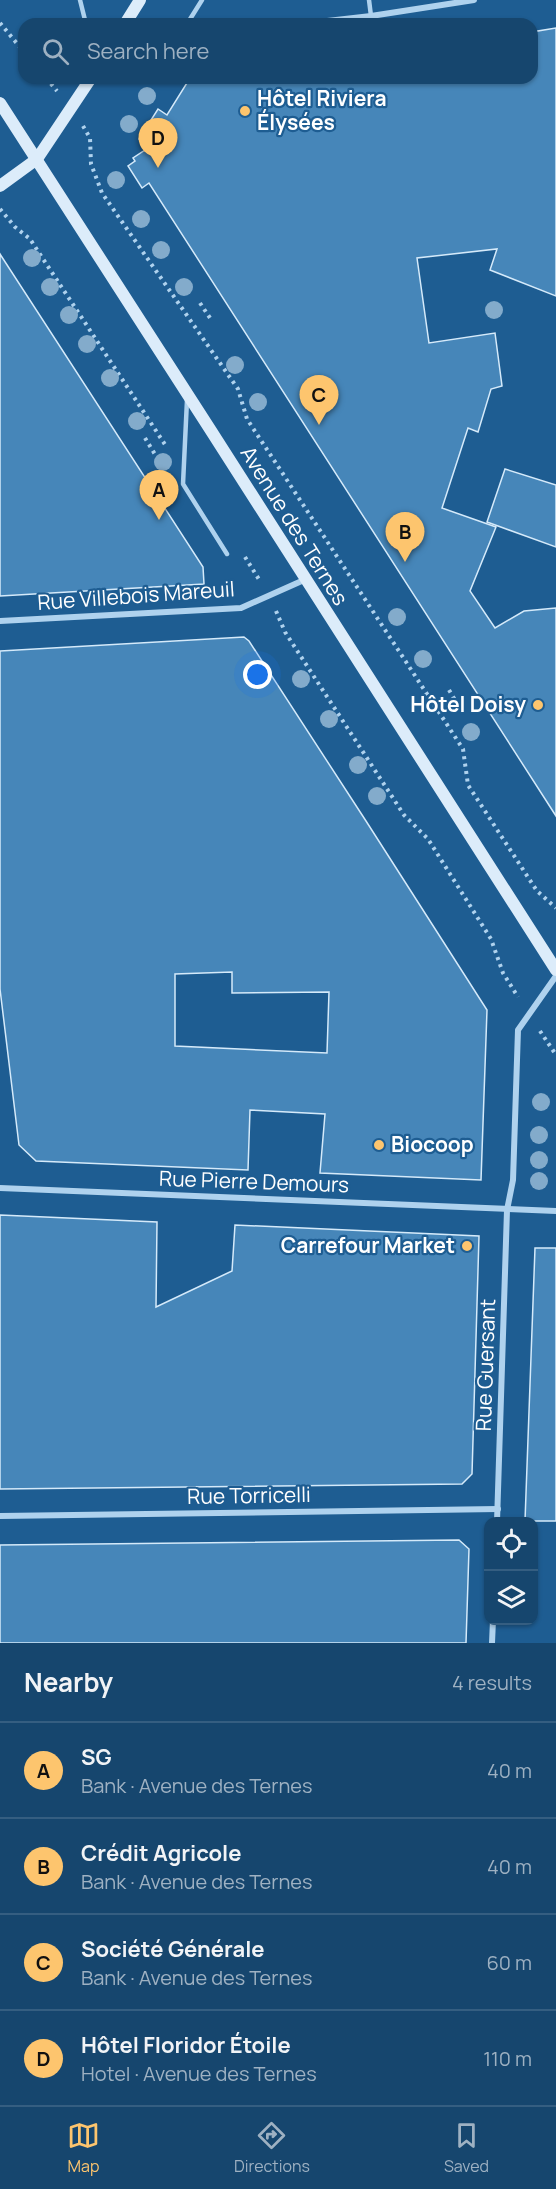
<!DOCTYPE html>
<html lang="en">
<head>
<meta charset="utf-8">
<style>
	body { margin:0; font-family:Manrope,sans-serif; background:#1f4d73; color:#f1f3f6 }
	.controls { position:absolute; right:18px; bottom:18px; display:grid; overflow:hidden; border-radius:12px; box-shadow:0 2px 4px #0004 }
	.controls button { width:54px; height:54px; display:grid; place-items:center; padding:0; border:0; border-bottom:2px solid #355e81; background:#16466e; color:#f1f3f6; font:30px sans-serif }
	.you { position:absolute; left:258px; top:675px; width:21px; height:21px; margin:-15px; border:4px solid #fff; border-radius:50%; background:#1a73e8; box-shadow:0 0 0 9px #1a73e833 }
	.badge { display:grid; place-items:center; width:39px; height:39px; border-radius:50%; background:#fdc56e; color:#111; font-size:20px; font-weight:700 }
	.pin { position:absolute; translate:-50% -50px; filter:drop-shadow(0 2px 3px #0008) }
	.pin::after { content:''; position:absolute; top:32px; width:21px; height:18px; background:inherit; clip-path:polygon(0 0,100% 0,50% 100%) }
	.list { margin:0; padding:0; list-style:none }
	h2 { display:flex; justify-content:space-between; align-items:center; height:78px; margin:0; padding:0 24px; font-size:26px }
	h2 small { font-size:20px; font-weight:400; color:#9eb1c2 }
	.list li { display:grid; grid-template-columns:39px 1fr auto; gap:18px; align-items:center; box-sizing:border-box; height:96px; padding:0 24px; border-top:2px solid #355e81 }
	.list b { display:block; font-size:22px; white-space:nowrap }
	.list p { margin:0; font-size:20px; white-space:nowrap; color:#9eb1c2 }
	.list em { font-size:20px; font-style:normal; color:#9eb1c2 }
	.icon { flex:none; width:33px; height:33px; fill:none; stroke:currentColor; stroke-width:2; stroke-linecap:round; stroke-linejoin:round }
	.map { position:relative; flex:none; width:556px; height:1643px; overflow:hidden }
	.search { position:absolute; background:#16466e; box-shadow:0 2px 4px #0004; left:18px; right:18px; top:18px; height:66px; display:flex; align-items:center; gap:15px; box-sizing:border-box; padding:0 21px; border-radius:18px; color:#9eb1c2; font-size:22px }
	.sheet { height:462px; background:#16466e }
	nav { display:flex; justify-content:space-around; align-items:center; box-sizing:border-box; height:84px; border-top:2px solid #355e81; background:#16466e; font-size:16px; color:#9eb1c2 }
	nav a { display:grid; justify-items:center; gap:3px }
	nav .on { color:#fdc56e }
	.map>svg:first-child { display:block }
</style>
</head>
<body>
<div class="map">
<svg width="556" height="1643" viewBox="0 0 556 1643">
	<rect width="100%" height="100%" fill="#1e5d92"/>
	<g fill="#4686b9" stroke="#d5eafa" stroke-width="1.5" fill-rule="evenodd">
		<path d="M556 28V296L490 270 497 249 417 258 429 343 495 333 502 386 491 389 478 432 468 428 442 508 496 527 470 591 495 628 524 611 556 608V816L149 183 142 188 128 166 135 161 133 158 151 146 139 139 158 109 167 115 190 78H532V32Z"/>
		<path d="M0 254 203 567 204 584 0 596Z"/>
		<path d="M505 469 556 485V547L487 522Z"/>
		<path d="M244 637 249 641 366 821 487 1010 481 1180 320 1173 325 1114 250 1110 248 1170 36 1161 19 1145 0 989V651ZM232 972V993L329 992 327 1053 175 1046V974Z"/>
		<path d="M0 1215 157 1222 156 1307 232 1271 235 1225 479 1236 472 1474 462 1484 0 1489Z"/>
		<path d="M535 1248H556V1521H525Z"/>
		<path d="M459 1540 469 1549 466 1643H0V1545Z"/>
	</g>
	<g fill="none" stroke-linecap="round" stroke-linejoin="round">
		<g stroke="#afd2ee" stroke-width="4" stroke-dasharray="3 4.5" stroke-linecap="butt">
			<path d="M0 23 24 52"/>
			<path d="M46 78 57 91"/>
			<path d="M83 126 90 138 91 164 102 193 238 389 247 419 463 749 468 785 537 891 556 908"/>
			<path d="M0 209 15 227 30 239 166 446"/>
			<path d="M200 303 212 321"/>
			<path d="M145 438 156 456"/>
			<path d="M245 557 260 581"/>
			<path d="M276 611 285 632 404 815 428 839 491 939 503 973 518 997"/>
			<path d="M449 690 458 705"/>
			<path d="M540 1031 556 1055"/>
		</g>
		<g stroke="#afd2ee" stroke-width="4.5">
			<path d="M80 0 86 24"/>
			<path d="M369 0 371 16"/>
			<path d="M187 24 202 0"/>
			<path d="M187 400 183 484 227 554"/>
		</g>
		<g stroke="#afd2ee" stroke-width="6">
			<path d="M301 24 371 16 474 0"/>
			<path d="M0 621 241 608 304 580"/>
			<path d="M0 1188 556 1211"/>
			<path d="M0 1516 498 1509"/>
			<path d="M497 1522 507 1210 513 1180 518 1030 556 976"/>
			<path d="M492 1643 493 1620"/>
		</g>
		<g stroke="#dcecfa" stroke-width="12">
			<path d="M125 24 140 0"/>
			<path d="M0 103C187 391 370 681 556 970"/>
			<path d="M0 186 37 159 91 78"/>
		</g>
	</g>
	<g fill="#83abcb">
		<circle cx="147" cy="96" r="9"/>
		<circle cx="129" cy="124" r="9"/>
		<circle cx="116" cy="180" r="9"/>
		<circle cx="141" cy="219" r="9"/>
		<circle cx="161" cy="250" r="9"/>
		<circle cx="32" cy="258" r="9"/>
		<circle cx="50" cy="287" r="9"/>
		<circle cx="184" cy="287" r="9"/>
		<circle cx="494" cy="310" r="9"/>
		<circle cx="69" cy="315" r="9"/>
		<circle cx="87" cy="344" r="9"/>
		<circle cx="235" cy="365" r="9"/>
		<circle cx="110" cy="378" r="9"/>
		<circle cx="258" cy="402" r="9"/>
		<circle cx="137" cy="421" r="9"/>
		<circle cx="163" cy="462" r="9"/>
		<circle cx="397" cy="617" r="9"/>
		<circle cx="423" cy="659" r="9"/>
		<circle cx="301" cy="679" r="9"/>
		<circle cx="329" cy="719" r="9"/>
		<circle cx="471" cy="732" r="9"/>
		<circle cx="358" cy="765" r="9"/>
		<circle cx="377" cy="796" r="9"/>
		<circle cx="541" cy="1102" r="9"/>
		<circle cx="539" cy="1135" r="9"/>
		<circle cx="539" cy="1160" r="9"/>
		<circle cx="539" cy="1181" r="9"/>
	</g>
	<g fill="#fdc56e" stroke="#1e5d92" stroke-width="2">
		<circle cx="245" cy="111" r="6"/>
		<circle cx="538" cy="705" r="6"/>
		<circle cx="379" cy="1145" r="6"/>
		<circle cx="467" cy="1246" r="6"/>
	</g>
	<g text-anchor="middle" stroke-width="4.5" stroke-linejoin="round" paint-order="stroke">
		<g font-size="21" font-weight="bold" fill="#fff" stroke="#1e5d92" text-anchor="start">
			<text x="257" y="106">Hôtel Riviera<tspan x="257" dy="24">Élysées</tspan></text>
			<text x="526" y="712" text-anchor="end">Hôtel Doisy</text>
			<text x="391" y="1152">Biocoop</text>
			<text x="455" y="1253" text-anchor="end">Carrefour Market</text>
		</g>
		<g font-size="21" fill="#fff" stroke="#1e5d92">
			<text transform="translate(294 526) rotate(58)" y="7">Avenue des Ternes</text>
			<text transform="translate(136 596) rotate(-4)" y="7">Rue Villebois Mareuil</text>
			<text transform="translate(254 1182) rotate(2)" y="7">Rue Pierre Demours</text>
			<text transform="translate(486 1365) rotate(-88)" y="7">Rue Guersant</text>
			<text transform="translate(249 1496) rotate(-1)" y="7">Rue Torricelli</text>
		</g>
	</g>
</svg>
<div class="controls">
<button><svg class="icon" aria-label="locate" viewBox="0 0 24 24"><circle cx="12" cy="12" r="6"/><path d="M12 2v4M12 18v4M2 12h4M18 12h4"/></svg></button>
<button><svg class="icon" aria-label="layers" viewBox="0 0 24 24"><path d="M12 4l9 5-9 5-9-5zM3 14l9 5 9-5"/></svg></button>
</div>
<div class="you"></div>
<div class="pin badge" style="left:159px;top:520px">A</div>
<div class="pin badge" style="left:405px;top:562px">B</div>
<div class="pin badge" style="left:319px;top:425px">C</div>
<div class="pin badge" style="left:158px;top:168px">D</div>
<div class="search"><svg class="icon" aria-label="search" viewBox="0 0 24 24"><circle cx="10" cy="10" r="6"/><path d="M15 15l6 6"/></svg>Search here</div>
</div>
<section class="sheet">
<h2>Nearby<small>4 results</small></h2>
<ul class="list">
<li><span class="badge">A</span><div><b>SG</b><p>Bank · Avenue des Ternes</p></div><em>40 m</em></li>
<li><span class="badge">B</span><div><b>Crédit Agricole</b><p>Bank · Avenue des Ternes</p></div><em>40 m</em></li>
<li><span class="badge">C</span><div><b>Société Générale</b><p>Bank · Avenue des Ternes</p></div><em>60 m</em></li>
<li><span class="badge">D</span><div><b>Hôtel Floridor Étoile</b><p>Hotel · Avenue des Ternes</p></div><em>110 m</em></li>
</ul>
</section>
<nav>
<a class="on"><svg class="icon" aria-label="map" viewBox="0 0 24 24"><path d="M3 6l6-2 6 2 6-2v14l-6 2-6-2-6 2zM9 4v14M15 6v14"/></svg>Map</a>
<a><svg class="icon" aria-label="directions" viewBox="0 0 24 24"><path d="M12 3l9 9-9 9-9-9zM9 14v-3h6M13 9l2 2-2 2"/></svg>Directions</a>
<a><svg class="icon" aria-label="saved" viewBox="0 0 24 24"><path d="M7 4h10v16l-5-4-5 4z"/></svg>Saved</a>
</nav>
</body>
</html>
